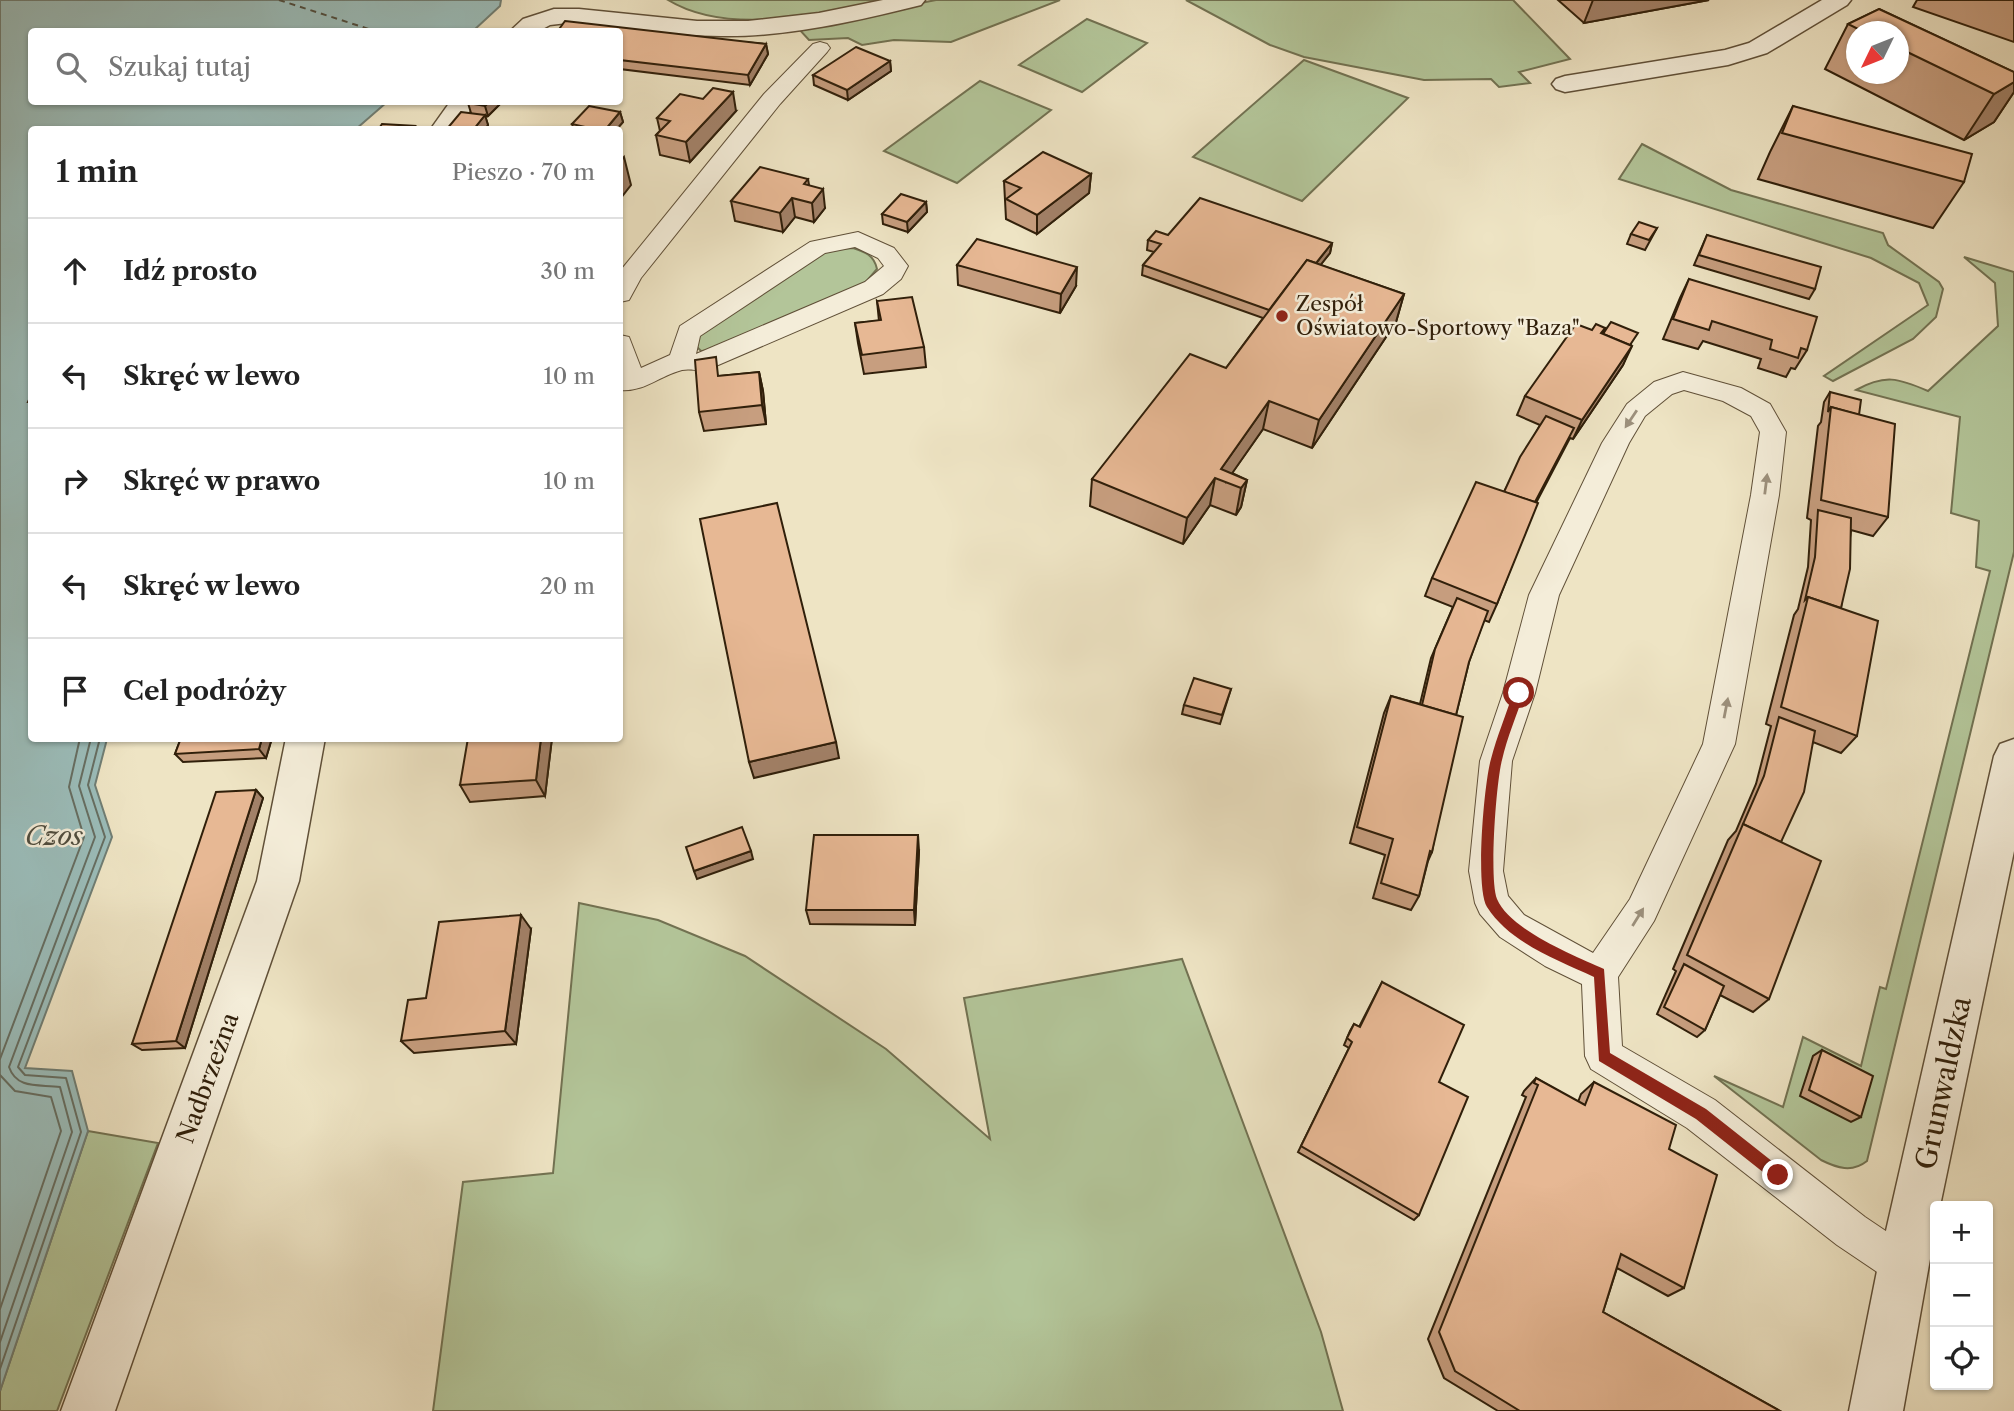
<!DOCTYPE html>
<html lang="pl">
<head>
<meta charset="utf-8">
<style>
	body { margin:0; font-family:"Libre Caslon Text",serif; background:#f6f6f6; color:#222 }
	.controls { position:absolute; right:21px; bottom:21px; display:grid; overflow:hidden; border-radius:7px; box-shadow:0 2px 5px #0004 }
	.controls button { width:63px; height:63px; display:grid; place-items:center; padding:0; border:0; border-bottom:2px solid #e0e0e0; background:#fff; color:#222; font:35px sans-serif }
	.compass { position:absolute; left:1846px; top:21px; width:63px; height:63px; border-radius:50%; background:#fff; box-shadow:0 2px 5px #0004; rotate:227deg }
	.stop { position:absolute; width:21px; height:21px; margin:-16px; border:5px solid #8f2418; border-radius:50%; background:#fff }
	.stop.end { background:#8f2418; border-color:#fff; box-shadow:0 2px 7px #0008 }
	.list { margin:0; padding:0; list-style:none }
	h2 { display:flex; justify-content:space-between; align-items:center; height:91px; margin:0; padding:0 28px; font-size:30px }
	h2 small { font-size:23px; font-weight:400; color:#767676 }
	.list li { display:grid; grid-template-columns:46px 1fr auto; gap:21px; align-items:center; box-sizing:border-box; height:105px; padding:0 28px; border-top:2px solid #e0e0e0 }
	.list b { display:block; font-size:26px; white-space:nowrap }
	.list em { font-size:23px; font-style:normal; color:#767676 }
	.icon { flex:none; width:38px; height:38px; fill:none; stroke:currentColor; stroke-width:2; stroke-linecap:round; stroke-linejoin:round }
	.map { position:relative; flex:none; width:2014px; height:1411px; overflow:hidden }
	.search { position:absolute; background:#fff; box-shadow:0 2px 5px #0004; left:28px; top:28px; width:595px; height:77px; display:flex; align-items:center; gap:18px; box-sizing:border-box; padding:0 24px; border-radius:7px; color:#767676; font-size:26px }
	.panel { position:absolute; background:#fff; box-shadow:0 2px 5px #0004; left:28px; top:126px; width:595px; height:616px; border-radius:7px }
	.map>svg:first-child { display:block }
</style>
</head>
<body>
<div class="map">
<svg width="2014" height="1411" viewBox="0 0 2014 1411">
	<rect width="100%" height="100%" fill="#eee4c4"/>
	<filter id="stains"><feTurbulence type="fractalNoise" baseFrequency=".00286" numOctaves="4"/><feColorMatrix values="0 0 0 0 .2 0 0 0 0 .09 0 0 0 0 .02 0 0 0 .5 -.17"/></filter>
	<radialGradient id="worn" r=".72"><stop offset=".6" stop-color="#630" stop-opacity="0"/><stop offset="1" stop-color="#630" stop-opacity=".3"/></radialGradient>
	<g fill="#b3c599" stroke="#727252" stroke-width="2">
		<path d="M668 0H881C819 15 727 36 668 0Z"/>
		<path d="M936 0H1060L951 42 894 40 862 45 848 38 809 40 797 27Z"/>
		<path d="M1186 0H1513L1570 59 1519 72 1530 83 1499 87 1491 79 1424 80 1304 57 1270 45Z"/>
		<path d="M1087 19 1147 43 1082 92 1019 65Z"/>
		<path d="M1304 60 1408 98 1302 201 1193 157Z"/>
		<path d="M980 81 1051 110 957 183 884 151Z"/>
		<path d="M1642 144 1731 190 1883 233 1888 245 1939 282 1943 289 1936 317 1913 339 1833 381 1824 376 1928 305 1919 283 1871 258 1619 179Z"/>
		<path d="M853 248C865 252 874 255 877 269L865 283 714 350 701 351 696 346V338L819 255 833 249Z"/>
		<path d="M1964 257 2014 272V552L1867 1161C1852 1173 1837 1168 1821 1160L1714 1076 1783 1107 1803 1037 1861 1066 1880 987 1886 989 1990 571 1976 567 1979 521 1951 513 1960 417 1856 390C1885 374 1898 378 1928 391L1998 326 1995 283Z"/>
		<path d="M579 903 658 920 745 956 886 1049 990 1139 964 998 1182 959 1321 1332 1343 1411H433L463 1182 553 1173Z"/>
		<path d="M88 1131 158 1143 57 1411H0V1391Z"/>
	</g>
	<path fill="#9bbdba" stroke="#707e74" stroke-width="2" d="M0 0H501L500 6 473 31 32 32V102H387L356 129 32 130V738L107 739 95 785 112 837 25 1068 72 1071 88 1131 0 1391Z"/>
	<g fill="none" stroke-linecap="round" stroke-linejoin="round">
		<g stroke="#666e62" stroke-width="2">
			<path d="M0 1059 84 837 69 787 80 738"/>
			<path d="M0 1075 15 1091 51 1097 61 1131 0 1309"/>
			<path d="M0 1342 72 1132 60 1087C40 1084 17 1090 9 1067L95 837 79 786 91 738"/>
			<path d="M0 1369 81 1132 66 1078 25 1075 18 1067 105 837 88 785 100 738"/>
		</g>
		<path stroke="#504e3f" stroke-width="2" stroke-dasharray="6 5" stroke-linecap="butt" d="M279 0 378 32"/>
		<g stroke="#605038" stroke-width="2">
			<g id="lane">
				<path d="M820 42 827 44 830 48 827 52 780 104 641 278 629 300 620 302 621 270 764 94 813 44Z"/>
				<path d="M858 232 894 248 908 266 901 279 883 294 709 369C700 372 691 368 682 370 659 376 645 392 620 390V335L629 337 641 368 670 355 680 326 810 242ZM855 247 878 258 884 266 865 282 696 354 700 336 825 253Z"/>
				<path d="M1683 372 1741 388 1770 404 1786 432 1779 495 1735 744 1654 921 1618 977 1622 1046 1715 1100 1865 1217 1917 1252 1923 1266 1917 1280 1903 1286 1889 1280 1837 1245 1687 1128 1591 1069 1585 1056 1582 984 1545 966 1500 937 1480 914 1475 903 1469 871 1480 761 1503 693 1529 595 1602 443 1627 404 1654 382ZM1684 390 1723 401 1751 416 1760 432 1751 495 1703 744 1630 899 1593 953 1524 915 1508 896 1503 871 1512 761 1535 693 1559 595 1629 443 1645 416 1672 394Z"/>
			</g>
		</g>
		<g stroke="#605038" stroke-width="3">
			<g id="street">
				<path d="M883 0H925L921 5C856 21 789 37 721 36 669 36 618 26 567 23L550 25 537 32H509L523 19 554 9H579L697 21H748L819 13Z"/>
				<path d="M1822 0H1851L1847 5 1767 53 1728 65 1565 92 1556 89 1552 84 1556 79 1565 76 1725 50 1749 43Z"/>
				<path d="M450 102H476L457 130H430Z"/>
				<path d="M286 738H325L299 881 115 1411H61L257 881Z"/>
				<path d="M2014 739V851L1940 1206H1935V1231L1903 1411H1849L1878 1266 1994 756 2000 744Z"/>
			</g>
		</g>
		<use href="#lane" fill="#f4edd9" fill-rule="evenodd"/>
		<use href="#street" fill="#f4edd9" fill-rule="evenodd"/>
	</g>
	<g fill="#c79e7f" stroke="#301f0a" stroke-width="2" fill-rule="evenodd">
		<path d="M1558 0H1709L1584 23Z"/>
		<path d="M1917 0H2014V42L1913 7Z"/>
		<path d="M1879 9 2014 72V92L1994 122 1964 140 1825 69 1848 24ZM1857 32H1899V74H1857Z"/>
		<path d="M620 32 766 44 768 54 750 85 620 69Z"/>
		<path d="M890 61 891 71 848 100 814 85 813 75Z"/>
		<path d="M470 102H502L488 116H485L488 125 484 130H446L471 113 468 103Z"/>
		<path d="M1793 106 1964 182 1933 228 1758 179 1770 152Z"/>
		<path d="M736 111 690 162 660 155 656 135 660 131 657 118Z"/>
		<path d="M620 112 623 122 616 130H574L572 124Z"/>
		<path d="M1091 174 1089 193 1037 234 1006 219 1004 181Z"/>
		<path d="M808 179 809 185 825 208 814 222 795 217 783 232 735 221 731 201Z"/>
		<path d="M926 202 927 212 908 232 883 224 882 214Z"/>
		<path d="M1657 228 1645 250 1627 244 1631 234Z"/>
		<path d="M1168 235 1332 243 1330 253 1320 265 1404 294 1396 322 1312 448 1263 429 1232 473 1247 480 1241 507 1236 515 1210 505 1183 544 1090 506 1092 479 1226 368 1263 318 1142 275 1143 265 1154 252 1147 250 1148 240Z"/>
		<path d="M1707 235 1815 289 1809 299 1694 265Z"/>
		<path d="M957 265 1076 286 1060 313 958 285Z"/>
		<path d="M1689 279 1807 350 1795 369 1791 368 1786 377 1758 368 1761 359 1703 341 1698 349 1663 339 1680 298Z"/>
		<path d="M877 301 924 347 926 367 864 374 858 343 855 323 879 321Z"/>
		<path d="M1605 328 1602 334 1631 345 1623 365 1573 439 1570 438 1536 503 1497 604 1489 622 1484 620 1469 662 1456 715 1432 852 1428 861 1419 896 1411 910 1373 898 1385 855 1350 843 1384 713 1391 696 1420 704 1431 658 1453 607 1425 596 1432 578 1504 492 1540 425 1517 415 1525 396 1592 330Z"/>
		<path d="M759 372 763 391 766 424 704 431 699 412 720 376Z"/>
		<path d="M1830 392 1859 415 1888 517 1873 536 1851 530 1841 608 1857 736 1841 753 1813 742 1781 842 1769 999 1753 1012 1720 995 1705 1030 1697 1037 1657 1014 1676 971 1673 969 1728 840 1736 831 1756 784 1771 726 1766 724 1794 615 1798 609 1808 567 1811 520 1807 518 1818 426 1821 422 1824 402Z"/>
		<path d="M1231 689 1220 724 1182 714 1184 705Z"/>
		<path d="M181 738H272L266 758 183 762 175 754Z"/>
		<path d="M552 738 545 796 470 802 460 785Z"/>
		<path d="M256 790 263 798 185 1048 142 1050 132 1044Z"/>
		<path d="M919 851 915 925 810 924 806 910Z"/>
		<path d="M531 929 516 1044 414 1053 401 1041 426 998Z"/>
		<path d="M1382 982 1439 1082 1419 1215 1414 1220 1298 1152 1349 1048 1344 1045 1350 1031 1354 1024 1359 1027Z"/>
		<path d="M1822 1050 1861 1117 1851 1122 1800 1096 1813 1056Z"/>
		<path d="M1536 1078 1578 1102 1581 1094 1594 1082 1669 1149 1684 1288 1668 1296 1617 1268 1603 1312 1780 1411H1498L1444 1378 1428 1339 1526 1097 1522 1095 1524 1091Z"/>
	</g>
	<g fill="#a28168" stroke="#301f0a" stroke-width="2">
		<path d="M1593 0H1709L1584 23Z"/>
		<path d="M766 44 768 54 750 85 748 75Z"/>
		<path d="M890 61 891 71 848 100 847 90Z"/>
		<path d="M2014 82V92L1994 122 1964 140 1994 94Z"/>
		<path d="M733 92 736 111 690 162 686 142Z"/>
		<path d="M489 102H502L488 116 485 106Z"/>
		<path d="M620 112 623 122 616 130H605Z"/>
		<path d="M485 115 488 125 484 130H473Z"/>
		<path d="M624 157 631 185 620 199V162Z"/>
		<path d="M1091 174 1089 193 1037 234V215Z"/>
		<path d="M823 189 825 208 814 222 812 203Z"/>
		<path d="M792 198 795 217 783 232 780 213Z"/>
		<path d="M926 202 927 212 908 232 907 222Z"/>
		<path d="M1332 243 1330 253 1275 323 1277 313Z"/>
		<path d="M1077 267 1076 286 1060 313 1061 294Z"/>
		<path d="M1404 294 1396 322 1312 448 1319 420Z"/>
		<path d="M1632 346 1623 365 1573 439 1582 420Z"/>
		<path d="M759 372 763 391 766 424 762 405Z"/>
		<path d="M1269 401 1263 429 1226 482 1221 469Z"/>
		<path d="M1215 478 1210 505 1183 544 1187 518Z"/>
		<path d="M1247 480 1241 507 1236 515 1241 488Z"/>
		<path d="M262 738H272L266 758 259 749Z"/>
		<path d="M541 738H552L545 796 536 780Z"/>
		<path d="M836 742 839 758 754 778 749 762Z"/>
		<path d="M256 790 263 798 185 1048 176 1041Z"/>
		<path d="M918 835 919 851 915 925 914 910Z"/>
		<path d="M751 851 753 859 697 879 694 871Z"/>
		<path d="M521 915 531 929 516 1044 505 1031Z"/>
	</g>
	<g fill="#e7b894" stroke="#301f0a" stroke-width="2">
		<path d="M1879 9 2014 72V82L1994 94 1899 48V32H1864L1848 24Z"/>
		<path d="M565 21 766 44 748 75 620 60V32H557Z"/>
		<path d="M856 47 890 61 847 90 813 75Z"/>
		<path d="M713 88 733 92 686 142 656 135 670 121 657 118 680 94 703 99Z"/>
		<path d="M470 102H489L485 106 468 103Z"/>
		<path d="M589 106 620 112 605 130H598L572 124Z"/>
		<path d="M1793 106 1972 154 1964 182 1782 133Z"/>
		<path d="M461 112 485 115 473 130H446Z"/>
		<path d="M382 124 415 126 412 130H378Z"/>
		<path d="M1043 152 1091 174 1037 215 1006 199 1021 188 1004 181Z"/>
		<path d="M760 167 808 179 804 184 823 189 812 203 792 198 780 213 731 201Z"/>
		<path d="M901 194 926 202 907 222 882 214Z"/>
		<path d="M1200 198 1332 243 1316 263 1307 260 1269 310 1143 265 1161 244 1148 240 1156 231 1168 235Z"/>
		<path d="M1639 222 1657 228 1649 240 1631 234Z"/>
		<path d="M1707 235 1821 267 1815 289 1699 255Z"/>
		<path d="M977 239 1077 267 1061 294 957 265Z"/>
		<path d="M1307 260 1404 294 1319 420 1269 401 1221 469 1247 480 1241 488 1215 478 1187 518 1092 479 1190 354 1226 368Z"/>
		<path d="M1689 279 1817 317 1807 350 1801 348 1798 358 1770 349 1772 340 1712 321 1709 330 1673 319Z"/>
		<path d="M912 297 924 347 862 355 855 323 881 320 877 301Z"/>
		<path d="M1611 322 1638 333 1630 345 1603 334Z"/>
		<path d="M1576 324 1592 330 1596 324 1605 328 1601 333 1632 346 1582 420 1525 396Z"/>
		<path d="M716 357 718 376 759 372 762 405 699 412 695 360Z"/>
		<path d="M1830 392 1861 400 1859 415 1831 407 1828 412Z"/>
		<path d="M32 393V402H28Z"/>
		<path d="M1831 407 1895 424 1888 517 1821 500Z"/>
		<path d="M1546 416 1574 428 1535 502 1504 492 1520 457Z"/>
		<path d="M1476 482 1538 503 1497 604 1432 578Z"/>
		<path d="M777 503 836 742 749 762 700 519Z"/>
		<path d="M1818 510 1851 518 1850 569 1841 608 1808 597 1805 600 1815 557Z"/>
		<path d="M1808 597 1878 621 1857 736 1781 707Z"/>
		<path d="M1457 598 1488 611 1469 662 1456 715 1422 705 1435 649Z"/>
		<path d="M1194 678 1231 689 1222 715 1184 705Z"/>
		<path d="M1391 696 1463 717 1432 852 1430 851 1419 896 1381 883 1393 839 1357 827Z"/>
		<path d="M1779 717 1815 731 1804 792 1781 842 1743 824 1764 776Z"/>
		<path d="M181 738H262L259 749 175 754Z"/>
		<path d="M468 738H541L536 780 460 785Z"/>
		<path d="M256 790 176 1041 132 1044 216 792Z"/>
		<path d="M1743 824 1821 861 1769 999 1687 955Z"/>
		<path d="M742 827 751 851 694 871 686 847Z"/>
		<path d="M814 835H918L914 910H806Z"/>
		<path d="M521 915 505 1031 401 1041 408 1000 426 998 439 922Z"/>
		<path d="M1684 964 1724 986 1705 1030 1664 1007Z"/>
		<path d="M1382 982 1464 1025 1439 1082 1468 1097 1419 1215 1301 1146 1352 1042 1347 1038 1354 1024 1360 1027Z"/>
		<path d="M1822 1050 1873 1076 1861 1117 1809 1090Z"/>
		<path d="M1536 1078 1585 1105 1594 1082 1676 1125 1669 1149 1717 1175 1684 1288 1621 1254 1603 1312 1780 1411H1520L1455 1371 1439 1332 1538 1085 1534 1083Z"/>
	</g>
	<defs><path id="oneway-solid" d="M-6-.8H1V-3.2L6.5 0L1 3.2V.8H-6Z" transform="scale(1.75)"/></defs>
	<g fill="#9c907c">
		<use href="#oneway-solid" transform="translate(1631 419) rotate(124)"/>
		<use href="#oneway-solid" transform="translate(1766 484) rotate(-83)"/>
		<use href="#oneway-solid" transform="translate(1726 708) rotate(-79)"/>
		<use href="#oneway-solid" transform="translate(1638 917) rotate(-58)"/>
	</g>
	<path fill="#8f2418" d="M1519 688 1524 693C1517 715 1507 737 1502 760 1496 783 1489 879 1497 899 1510 930 1575 956 1604 969L1610 1053 1706 1109 1783 1170V1180H1773L1696 1119 1599 1061 1594 977C1557 960 1510 943 1487 907 1475 888 1484 783 1491 759 1497 736 1506 715 1513 693Z"/>
	<circle fill="#8f2418" stroke="#f4edd9" stroke-width="2.5" cx="1282" cy="316" r="7"/>
	<g text-anchor="middle" stroke-width="5" stroke-linejoin="round" paint-order="stroke">
		<g font-size="21" fill="#301f0a" stroke="#f4edd9" text-anchor="start">
			<text x="1296" y="311">Zespół<tspan x="1296" dy="24">Oświatowo-Sportowy "Baza"</tspan></text>
		</g>
		<g font-size="24" fill="#301f0a" stroke="#f4edd9">
			<text transform="translate(208 1078) rotate(-70)" y="8">Nadbrzeżna</text>
		</g>
		<g font-size="26" font-style="italic" fill="#504e3f" stroke="#f4edd9">
			<text x="54" y="845">Czos</text>
		</g>
		<g font-size="28" fill="#301f0a" stroke="#f4edd9">
			<text transform="translate(1943 1083) rotate(-78)" y="10">Grunwaldzka</text>
		</g>
	</g>
	<rect width="100%" height="100%" filter="url(#stains)"/>
	<rect width="100%" height="100%" fill="url(#worn)"/>
</svg>
<div class="controls">
<button>+</button>
<button>−</button>
<button><svg class="icon" aria-label="locate" viewBox="0 0 24 24"><circle cx="12" cy="12" r="6"/><path d="M12 2v4M12 18v4M2 12h4M18 12h4"/></svg></button>
</div>
<svg class="compass" viewBox="-18 -18 36 36"><path d="M0-13l5 13h-10z" fill="#e53935"/><path d="M0 13l5-13h-10z" fill="#767676"/></svg>
<div class="stop" style="left:1519px;top:693px"></div>
<div class="stop end" style="left:1778px;top:1175px"></div>
<div class="search"><svg class="icon" aria-label="search" viewBox="0 0 24 24"><circle cx="10" cy="10" r="6"/><path d="M15 15l6 6"/></svg>Szukaj tutaj</div>
<section class="panel">
<h2>1 min<small>Pieszo · 70 m</small></h2>
<ul class="list">
<li><svg class="icon" aria-label="ahead" viewBox="0 0 24 24"><path d="M12 20V5M6 11l6-6 6 6"/></svg><div><b>Idź prosto</b></div><em>30 m</em></li>
<li><svg class="icon" aria-label="left" viewBox="0 0 24 24"><path d="M17 20v-9H6M10 6l-5 5 5 5"/></svg><div><b>Skręć w lewo</b></div><em>10 m</em></li>
<li><svg class="icon" aria-label="right" viewBox="0 0 24 24"><path d="M7 20v-9h11M14 6l5 5-5 5"/></svg><div><b>Skręć w prawo</b></div><em>10 m</em></li>
<li><svg class="icon" aria-label="left" viewBox="0 0 24 24"><path d="M17 20v-9H6M10 6l-5 5 5 5"/></svg><div><b>Skręć w lewo</b></div><em>20 m</em></li>
<li><svg class="icon" aria-label="arrive" viewBox="0 0 24 24"><path d="M6 21V4h12l-3 4 3 4H6"/></svg><div><b>Cel podróży</b></div></li>
</ul>
</section>
</div>
</body>
</html>
